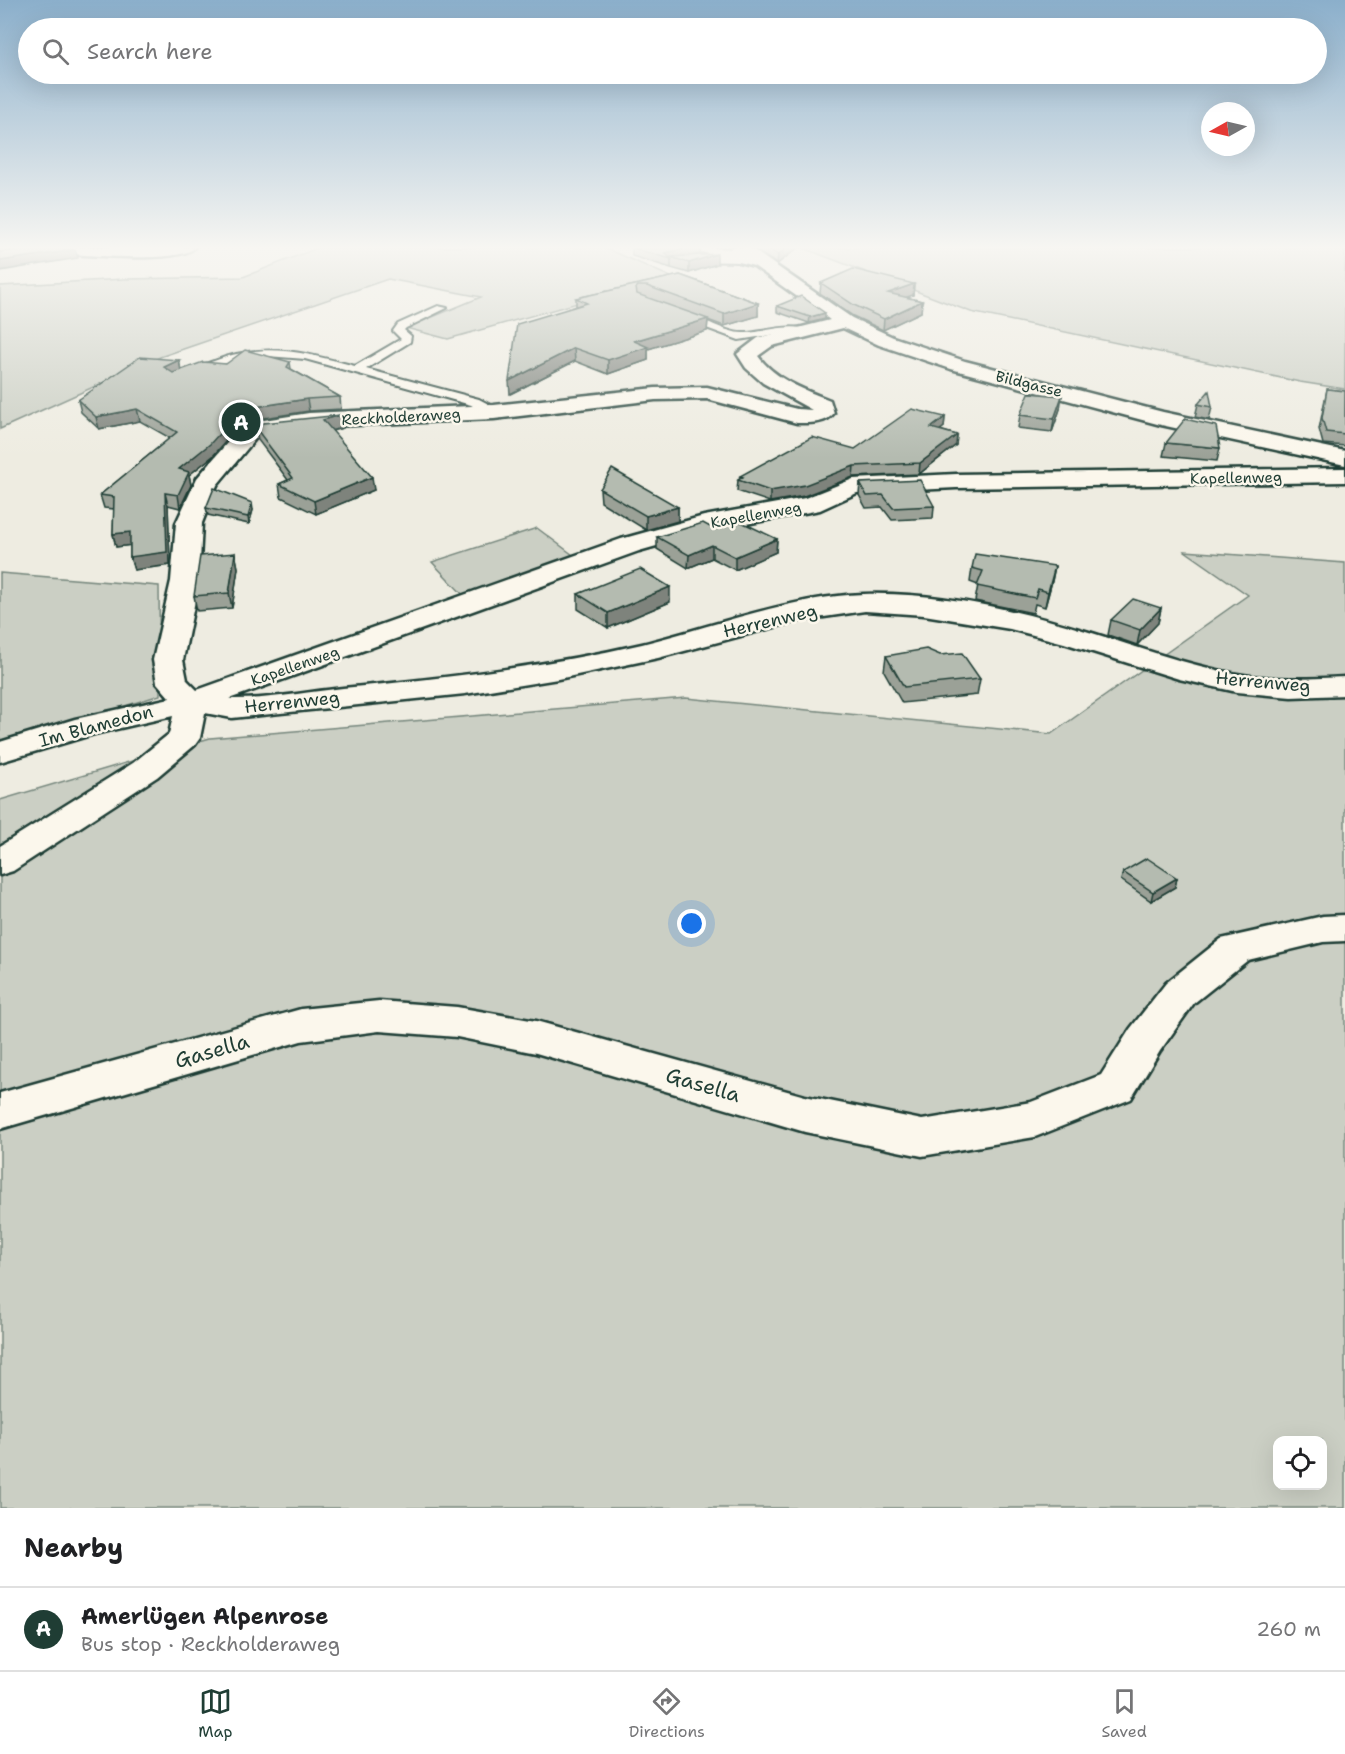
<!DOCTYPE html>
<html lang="en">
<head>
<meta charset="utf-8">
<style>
	body { margin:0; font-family:"Shantell Sans",sans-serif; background:#f6f6f6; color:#202124 }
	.controls { position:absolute; right:18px; bottom:18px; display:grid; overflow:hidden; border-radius:12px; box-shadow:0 6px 24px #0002 }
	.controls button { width:54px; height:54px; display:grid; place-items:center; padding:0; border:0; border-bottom:2px solid #e0e0e0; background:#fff; color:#202124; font:30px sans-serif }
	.compass { position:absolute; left:1201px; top:102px; width:54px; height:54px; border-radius:50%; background:#fff; box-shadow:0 6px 24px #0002; rotate:262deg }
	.you { position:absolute; left:692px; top:924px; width:21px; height:21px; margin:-15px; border:4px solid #fff; border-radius:50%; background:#1a73e8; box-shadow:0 0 0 9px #1a73e833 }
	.badge { display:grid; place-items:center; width:39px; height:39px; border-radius:50%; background:#1f3d34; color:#fff; font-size:20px; font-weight:700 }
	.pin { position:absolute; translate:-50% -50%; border:3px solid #fff; box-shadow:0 2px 6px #0006 }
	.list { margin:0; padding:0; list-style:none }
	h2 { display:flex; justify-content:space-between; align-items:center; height:78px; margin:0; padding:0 24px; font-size:26px }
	h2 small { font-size:20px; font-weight:400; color:#757577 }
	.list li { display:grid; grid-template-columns:39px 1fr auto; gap:18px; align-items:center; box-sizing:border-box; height:84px; padding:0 24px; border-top:2px solid #e0e0e0 }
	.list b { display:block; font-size:22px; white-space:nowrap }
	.list p { margin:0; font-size:20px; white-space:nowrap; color:#757577 }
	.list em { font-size:20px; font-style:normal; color:#757577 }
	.icon { flex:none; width:33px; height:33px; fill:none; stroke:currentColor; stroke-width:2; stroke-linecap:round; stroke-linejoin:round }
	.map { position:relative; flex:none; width:1345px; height:1508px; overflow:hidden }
	.search { position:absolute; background:#fff; box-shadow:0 6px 24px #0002; left:18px; right:18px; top:18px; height:66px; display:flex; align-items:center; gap:15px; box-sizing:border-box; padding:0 21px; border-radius:33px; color:#757577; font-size:22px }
	.sheet { height:162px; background:#fff }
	nav { display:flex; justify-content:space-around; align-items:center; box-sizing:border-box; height:84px; border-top:2px solid #e0e0e0; background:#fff; font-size:16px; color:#757577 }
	nav a { display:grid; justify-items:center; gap:3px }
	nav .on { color:#1f3d34 }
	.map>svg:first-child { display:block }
</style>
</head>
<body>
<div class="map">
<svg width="1345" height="1508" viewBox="0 0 1345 1508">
	<rect width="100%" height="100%" fill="#eeece1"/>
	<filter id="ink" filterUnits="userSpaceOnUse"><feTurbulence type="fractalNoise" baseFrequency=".0167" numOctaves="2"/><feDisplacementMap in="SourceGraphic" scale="12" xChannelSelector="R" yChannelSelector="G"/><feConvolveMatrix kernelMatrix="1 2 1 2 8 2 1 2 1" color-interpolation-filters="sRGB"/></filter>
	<g filter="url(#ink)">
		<g fill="#cbcfc4" stroke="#75867c" stroke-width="1.5" fill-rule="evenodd">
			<path d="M320 247H603L671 277 448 339 406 328 481 297 388 279 160 357 0 429V286L124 279 243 277Z"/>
			<path d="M1345 247V389L1300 382 971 312 803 248Z"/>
			<path d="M537 528 577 558 465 597 432 562Z"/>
			<path d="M1185 551 1345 563V1508H0V800L210 738 686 698 1051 734 1248 595ZM1278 1440H1322V1486H1278Z"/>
			<path d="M0 573 159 586 160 695 0 745Z"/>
		</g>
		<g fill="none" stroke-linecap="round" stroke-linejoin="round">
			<g stroke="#1f3d34" stroke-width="4">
				<g id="service">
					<path d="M692 256H744L749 259 744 262 689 261 687 259Z"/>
					<path d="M438 306 447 308 406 328 404 330 411 336 410 342 366 369 479 399 498 409V415H490L471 405 305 359 255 355 234 360 198 374H190L188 372C195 366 205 364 214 361 265 341 305 353 355 366L401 339 393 331 398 324Z"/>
					<path d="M686 314C703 318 728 334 744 333 762 333 795 321 809 332L804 335 776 334 739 340 682 319 681 317Z"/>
				</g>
			</g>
			<g stroke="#1f3d34" stroke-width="5">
				<g id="minor">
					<path d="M20 247H195C180 265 81 254 55 253 37 253 18 258 0 260V250Z"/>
					<path d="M696 247 731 249 730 247H749L852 318 893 337 965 361 1163 412 1345 451V465L1161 425 951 369 879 345 843 328 772 346 758 356C775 379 804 390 830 400L834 413C826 424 810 423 797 423L707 399 655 400 494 419 309 427 265 433 256 438 217 485 202 523 199 581 183 660 187 680 197 690 621 539 704 516 805 498 853 479 956 474 1345 468V482L956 488 857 493 820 510 709 531 639 551 229 699C267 700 306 692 343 688 443 678 543 667 642 644 712 627 792 596 864 594 939 592 1018 610 1089 632 1138 647 1186 665 1237 674 1273 680 1309 679 1345 677V695L1291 697 1237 692 1179 679 1064 643 1010 629 924 615 865 611 797 621 658 658 558 679 465 694 232 718 205 713 200 738 195 745 157 777 13 871 0 875V846L133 763 169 734 173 716 94 734 0 762V742L75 719 170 698 157 683 153 660 171 581 176 523 197 478 240 428 251 422 309 413 494 405 655 388 707 387 797 409 812 410 763 383 746 368 737 354 758 338 830 320 754 266 698 251Z"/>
					<path d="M1345 915V941L1323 942 1248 960 1194 1003 1160 1051 1131 1099 1035 1137 922 1156 805 1132 536 1053 457 1037 379 1031 301 1041 0 1129V1093L301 1009 379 1001 457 1007 536 1021 805 1096 922 1120 1031 1102 1101 1075 1130 1029 1166 983 1221 939 1323 916Z"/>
				</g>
			</g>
			<use href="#service" fill="#fbf7ec" fill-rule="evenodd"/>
			<use href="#minor" fill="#fbf7ec" fill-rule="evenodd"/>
		</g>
		<g fill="#9ba197" stroke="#1f3d34" stroke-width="1.5">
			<path d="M700 247V254L690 256 717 264 689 273 671 268V260V268L632 256V248L633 247Z"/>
			<path d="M751 247H799L777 264Z"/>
			<path d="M680 275 758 303V316L724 326 708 320 707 331 648 349V360L608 374 575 361 510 394 576 306V298Z"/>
			<path d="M821 283 914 284 913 295 906 297 922 301 921 312 883 330 853 316 820 293Z"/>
			<path d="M777 306 825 319 809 323 777 312Z"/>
			<path d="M179 360 181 370 226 364 290 362 291 369 340 397 341 409 309 411 251 420 239 426 213 456 189 475 191 485 180 508 168 505 170 565 134 570 130 557V545L116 547 113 534 114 509 104 508 100 495 170 438 140 421 99 429 81 412 78 400Z"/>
			<path d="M1327 389 1345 391V446L1323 444 1319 429Z"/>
			<path d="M1198 404 1212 407 1209 420 1195 417Z"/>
			<path d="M1060 409 1052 432 1018 428 1020 415Z"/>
			<path d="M341 415 343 428 332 431 374 490 316 514 281 497 279 484 288 480 258 440 255 427Z"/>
			<path d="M945 417 944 427 940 430 957 435 956 445 919 474 853 477 804 496 770 502 737 491 738 480 740 479V476L855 449Z"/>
			<path d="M1166 443 1220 448 1217 461 1163 456Z"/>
			<path d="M860 483 934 506 933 518 892 520 882 507 866 508 859 495Z"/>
			<path d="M600 489 678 507V521L646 530 601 502Z"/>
			<path d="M206 508 253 510 249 524 208 515Z"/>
			<path d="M710 527 777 539 776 552 735 570 712 558 688 568 657 549V537Z"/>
			<path d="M235 553 238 568 232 608 197 611 194 596Z"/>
			<path d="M1055 566 1052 581 1045 607 1035 604 1033 613 975 601 978 585 970 582 972 568Z"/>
			<path d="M578 594 670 602 608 628 578 609Z"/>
			<path d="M1161 608 1158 623 1137 645 1108 635 1111 620Z"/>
			<path d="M940 655 980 679 977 695 902 703 884 671 886 656Z"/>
			<path d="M1123 872 1177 878 1175 887 1151 901 1121 880Z"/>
		</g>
		<g fill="#7e837b" stroke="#1f3d34" stroke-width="1.5">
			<path d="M691 247H700V254L677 259 671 257V261V259L665 253Z"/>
			<path d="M788 247H799L777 264 778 255Z"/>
			<path d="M75 250 78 258 0 271V261Z"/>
			<path d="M717 254V264L689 273V263Z"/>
			<path d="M914 284 913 295 887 304 888 293Z"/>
			<path d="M922 301 921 312 883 330 884 319Z"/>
			<path d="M758 303V316L724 326V314Z"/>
			<path d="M825 313V319L809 323 810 317Z"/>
			<path d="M708 319 707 331 648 349V360L608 374V360L634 341Z"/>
			<path d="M574 348 575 361 510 394 509 381Z"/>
			<path d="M179 360 181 372 167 378 164 367Z"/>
			<path d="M1062 396 1060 409 1052 432 1054 419Z"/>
			<path d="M307 399 309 411 251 420 239 426 213 456 189 475 191 485 180 508 178 495 179 469 237 414 248 408Z"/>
			<path d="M137 409 140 421 99 429 96 417Z"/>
			<path d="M341 415 343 428 325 432 323 420Z"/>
			<path d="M945 417 944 427 930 438 931 428Z"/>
			<path d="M957 435 956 445 919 474 920 463Z"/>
			<path d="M854 466 853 477 804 496 770 502V491Z"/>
			<path d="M372 477 374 490 316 514 314 501Z"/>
			<path d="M165 493 168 505 170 565 134 570 130 557Z"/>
			<path d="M252 503 253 510 249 524 248 517Z"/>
			<path d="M678 507V521L646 530V516Z"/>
			<path d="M130 532 133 545 116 547 113 534Z"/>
			<path d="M777 539 776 552 735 570V557Z"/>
			<path d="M712 545V558L688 568 689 555Z"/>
			<path d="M235 553 238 568 232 608 229 593Z"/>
			<path d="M1055 566 1052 581 1045 607 1048 592Z"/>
			<path d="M670 587V602L608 628V613Z"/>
			<path d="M1161 608 1158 623 1137 645 1140 630Z"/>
			<path d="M1177 878 1175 887 1151 901 1153 892Z"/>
		</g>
		<g fill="#b4bbb0" stroke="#1f3d34" stroke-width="1.5">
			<path d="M42 247 75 250 0 261V252Z"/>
			<path d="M691 247 665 253 671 259 632 248Z"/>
			<path d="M766 247H788L778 255Z"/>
			<path d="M717 254 689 263 671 257Z"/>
			<path d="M853 269 914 284 888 293 922 301 884 319 854 305 821 283Z"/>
			<path d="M680 275 758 303 724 314 647 286H638L636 288 637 294 708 319 634 341 648 347 608 360 574 348 509 381 517 324 587 303 576 298Z"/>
			<path d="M801 296 825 313 810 317 777 306Z"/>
			<path d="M245 350 290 362 287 367 340 397 307 399 248 408 237 414 210 444 179 469 189 472 178 495 165 493 167 552 130 557V532L113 534 114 497 100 495 177 432 137 409 96 417 78 400 140 357 179 360 164 367 173 373 203 362 226 364Z"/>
			<path d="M1327 389 1345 391V434L1326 432 1322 418Z"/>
			<path d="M1209 391 1212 407 1198 404Z"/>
			<path d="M1029 393 1062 396 1054 419 1020 415Z"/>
			<path d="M912 409 945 417 931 428 957 435 920 463 854 466 805 485 770 491 738 480 743 477 740 476 812 437 855 449Z"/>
			<path d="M341 415 323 420 372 477 314 501 279 484 293 478 255 427 263 423Z"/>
			<path d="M1185 419 1216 426 1220 448 1166 443Z"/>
			<path d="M612 469 678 507 646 516 600 489Z"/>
			<path d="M920 480 934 506 893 508 883 495 867 496 860 483Z"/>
			<path d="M214 488 252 503 248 517 206 508Z"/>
			<path d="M733 518 777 539 735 557 712 545 689 555 657 537 703 523 710 527Z"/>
			<path d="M235 553 229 593 194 596 200 556Z"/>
			<path d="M975 554 1055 566 1048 592 1038 589 1035 598 977 586 983 571 972 568Z"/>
			<path d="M640 569 670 587 608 613 578 594Z"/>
			<path d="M1133 599 1161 608 1140 630 1111 620Z"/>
			<path d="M926 649 940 655 962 653 980 679 904 687 886 656Z"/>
			<path d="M1147 858 1177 878 1153 892 1123 872Z"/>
		</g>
	</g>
	<linearGradient id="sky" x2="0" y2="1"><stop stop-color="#8bafcb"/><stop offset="0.54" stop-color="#f7f6f2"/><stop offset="1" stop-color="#f7f6f2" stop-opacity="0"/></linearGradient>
	<rect width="1345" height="458" fill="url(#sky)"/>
	<g text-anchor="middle" stroke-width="5" stroke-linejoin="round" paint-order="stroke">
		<g font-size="15" fill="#1f3d34" stroke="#fbf7ec">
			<text transform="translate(1029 384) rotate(14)" y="5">Bildgasse</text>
			<text transform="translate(401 417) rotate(-3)" y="5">Reckholderaweg</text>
			<text transform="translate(1236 478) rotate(-1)" y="5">Kapellenweg</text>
			<text transform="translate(756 515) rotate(-10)" y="5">Kapellenweg</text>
			<text transform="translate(295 666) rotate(-19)" y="5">Kapellenweg</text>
		</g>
		<g font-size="18" fill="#1f3d34" stroke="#fbf7ec">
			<text transform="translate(770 621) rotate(-13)" y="6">Herrenweg</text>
			<text transform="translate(1263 682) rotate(5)" y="6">Herrenweg</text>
			<text transform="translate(292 702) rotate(-6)" y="6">Herrenweg</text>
			<text transform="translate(96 726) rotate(-15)" y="6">Im Blamedon</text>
		</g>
		<g font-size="21" fill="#1f3d34" stroke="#fbf7ec">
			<text transform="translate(212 1051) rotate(-16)" y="7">Gasella</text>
			<text transform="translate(703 1085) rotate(16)" y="7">Gasella</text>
		</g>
	</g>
</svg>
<div class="controls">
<button><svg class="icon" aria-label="locate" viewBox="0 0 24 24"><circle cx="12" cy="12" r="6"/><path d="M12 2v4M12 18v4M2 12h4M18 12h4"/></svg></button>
</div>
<svg class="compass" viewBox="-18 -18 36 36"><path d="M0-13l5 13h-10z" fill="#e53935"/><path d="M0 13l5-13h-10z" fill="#757577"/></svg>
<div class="you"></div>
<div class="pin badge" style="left:241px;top:422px">A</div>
<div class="search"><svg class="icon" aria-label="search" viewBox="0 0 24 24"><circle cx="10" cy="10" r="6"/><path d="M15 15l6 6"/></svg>Search here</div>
</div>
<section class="sheet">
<h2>Nearby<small></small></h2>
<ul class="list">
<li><span class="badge">A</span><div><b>Amerlügen Alpenrose</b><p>Bus stop · Reckholderaweg</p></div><em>260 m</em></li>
</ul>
</section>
<nav>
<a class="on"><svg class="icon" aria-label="map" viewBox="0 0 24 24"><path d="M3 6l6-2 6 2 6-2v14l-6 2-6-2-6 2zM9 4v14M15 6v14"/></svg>Map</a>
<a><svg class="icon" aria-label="directions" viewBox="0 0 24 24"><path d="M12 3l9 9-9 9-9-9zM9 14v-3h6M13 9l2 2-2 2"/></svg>Directions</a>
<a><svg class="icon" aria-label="saved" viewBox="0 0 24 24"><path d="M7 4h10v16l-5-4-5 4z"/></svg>Saved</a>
</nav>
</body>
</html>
